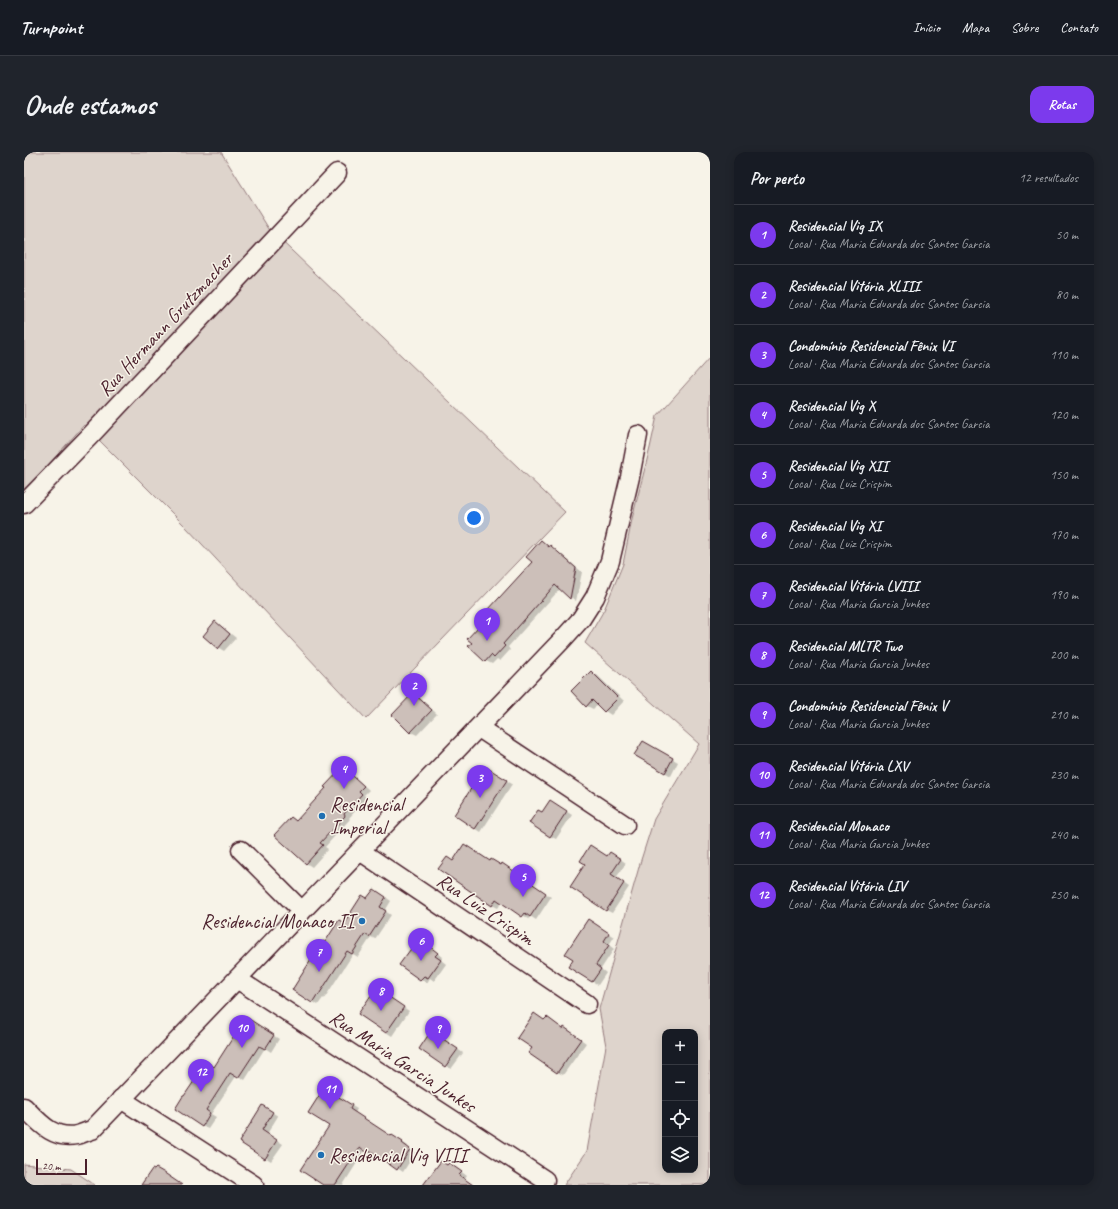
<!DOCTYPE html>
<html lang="pt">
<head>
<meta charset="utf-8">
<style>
	body { margin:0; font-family:Caveat,sans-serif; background:#20242c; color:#f1f3f6 }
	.controls { position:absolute; right:12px; bottom:12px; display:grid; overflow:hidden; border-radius:8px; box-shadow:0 2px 10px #0003 }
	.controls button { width:36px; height:36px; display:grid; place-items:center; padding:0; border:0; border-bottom:1px solid #363941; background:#171b24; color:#f1f3f6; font:20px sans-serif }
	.scale { position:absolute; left:12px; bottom:10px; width:51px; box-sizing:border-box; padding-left:4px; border:2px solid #4a1f2b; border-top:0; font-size:11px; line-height:14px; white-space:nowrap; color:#4a1f2b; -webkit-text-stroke:3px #f7f3e8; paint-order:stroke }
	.you { position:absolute; left:450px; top:366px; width:14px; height:14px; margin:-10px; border:3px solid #fff; border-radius:50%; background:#1a73e8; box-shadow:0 0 0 6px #1a73e833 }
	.badge { display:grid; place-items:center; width:26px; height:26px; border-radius:50%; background:#7c3aed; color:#fff; font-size:13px; font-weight:700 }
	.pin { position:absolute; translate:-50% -33px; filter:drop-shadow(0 1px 2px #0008) }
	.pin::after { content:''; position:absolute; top:21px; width:14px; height:12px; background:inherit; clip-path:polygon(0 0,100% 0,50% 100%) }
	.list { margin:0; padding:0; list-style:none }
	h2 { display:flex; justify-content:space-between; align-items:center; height:52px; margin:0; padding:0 16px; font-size:17px }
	h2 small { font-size:13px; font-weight:400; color:#9ea1a6 }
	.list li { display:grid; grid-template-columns:26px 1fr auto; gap:12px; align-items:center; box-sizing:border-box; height:60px; padding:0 16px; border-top:1px solid #363941 }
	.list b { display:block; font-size:15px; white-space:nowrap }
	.list p { margin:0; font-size:13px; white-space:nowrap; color:#9ea1a6 }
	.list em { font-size:13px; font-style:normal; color:#9ea1a6 }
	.icon { flex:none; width:22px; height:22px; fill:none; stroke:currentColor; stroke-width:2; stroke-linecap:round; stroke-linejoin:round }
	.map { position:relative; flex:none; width:686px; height:1033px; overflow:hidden; border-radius:12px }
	header { display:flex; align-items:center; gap:24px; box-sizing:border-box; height:56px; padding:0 20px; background:#171b24; border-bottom:1px solid #363941 }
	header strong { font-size:19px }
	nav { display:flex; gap:22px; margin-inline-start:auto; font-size:14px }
	.intro { display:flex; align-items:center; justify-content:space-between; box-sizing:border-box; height:96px; padding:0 24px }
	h1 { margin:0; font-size:28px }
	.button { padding:10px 18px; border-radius:12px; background:#7c3aed; color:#fff; font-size:14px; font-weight:700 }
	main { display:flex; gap:24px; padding:0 24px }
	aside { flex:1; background:#171b24; border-radius:12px; box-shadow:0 2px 10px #0003 }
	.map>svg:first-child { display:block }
</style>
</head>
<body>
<header>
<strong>Turnpoint</strong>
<nav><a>Início</a><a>Mapa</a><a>Sobre</a><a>Contato</a></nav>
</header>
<div class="intro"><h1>Onde estamos</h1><a class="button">Rotas</a></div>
<main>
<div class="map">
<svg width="686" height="1033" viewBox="0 0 686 1033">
	<rect width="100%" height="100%" fill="#f7f3e8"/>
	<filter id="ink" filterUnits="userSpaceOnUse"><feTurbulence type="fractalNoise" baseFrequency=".025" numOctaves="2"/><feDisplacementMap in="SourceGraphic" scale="8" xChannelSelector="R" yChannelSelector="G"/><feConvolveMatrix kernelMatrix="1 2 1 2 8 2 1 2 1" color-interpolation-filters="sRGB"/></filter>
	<g filter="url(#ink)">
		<g fill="#ded4cc" stroke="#947a7c" fill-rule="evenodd">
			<path d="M0 0H197L245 77 541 360 342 567 162 375 60 273 0 340Z"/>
			<path d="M686 205V1033H540L563 999 582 894 575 857 617 708 630 667 675 592 561 491 580 458 599 412 608 367 626 296 633 264ZM641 880H671V1018H641Z"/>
			<path d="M0 1012 47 1017 71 1033H0Z"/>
		</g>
		<g fill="#0003">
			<path d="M517 389 532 398 558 420 552 449 536 437 484 495 486 498 476 509 473 507 468 512 462 509 469 461 509 409Z"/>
			<path d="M192 471 197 474 212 486 200 499 195 496Z"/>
			<path d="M567 520 573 523 600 549 587 563 581 559 574 552 569 557 563 554 548 539Z"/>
			<path d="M390 542 395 545 413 562 393 583 387 580Z"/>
			<path d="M619 590 654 610 647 624 612 603Z"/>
			<path d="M319 616 325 620 345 638 340 643 343 646 325 666 326 667 301 695 304 697 288 715 282 711 267 666 273 669 303 636Z"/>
			<path d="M460 618 468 619 488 632 457 680 451 676 453 629Z"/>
			<path d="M532 653 548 663 532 687 526 684 518 661Z"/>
			<path d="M592 704 602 711 592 726 605 735 588 761 582 758 584 705Z"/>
			<path d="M430 710H467L484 716 527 745 512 768 506 764 505 767 478 750 474 756 468 753Z"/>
			<path d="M356 741 367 749 361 759 367 763 351 787 347 785 334 805 329 802 300 847 299 846 294 853 269 837 301 791 344 747Z"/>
			<path d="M570 772 590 785 585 793 590 797 577 817 582 821 574 833 568 829Z"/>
			<path d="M398 795H406L419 805 417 808 422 812 410 829 406 826 403 831 376 813Z"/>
			<path d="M358 841 385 859 368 884 335 862Z"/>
			<path d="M521 869 540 878 541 876 562 891 539 923 533 920 509 896Z"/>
			<path d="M228 870 255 887 247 900 241 896 221 928 213 923 187 962 192 965 184 977 178 974 190 916Z"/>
			<path d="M413 883 439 901 427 917 422 914Z"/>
			<path d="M301 938 333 957 331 961 367 985 368 984 384 994 383 995 391 1001 379 1020 350 1000 348 1002 341 998 319 1033H301L307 974Z"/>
			<path d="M244 958 254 964 243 982 259 992 247 1009 216 989Z"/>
			<path d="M424 1014 431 1015 443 1024 441 1027 448 1033H410Z"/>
		</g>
		<g fill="#ccbfb9" stroke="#4a1f2b">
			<path d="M517 388 525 395 526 393 552 416 546 447 531 433 479 492 481 494 470 506 467 503 461 510 444 494 448 491 443 487 467 461 464 458 508 410 502 405Z"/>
			<path d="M191 469 206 482 194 497 179 484Z"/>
			<path d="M567 519 594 546 580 560 568 548 562 555 547 539Z"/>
			<path d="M389 541 408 558 386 581 368 563Z"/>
			<path d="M619 589 649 606 641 621 610 603Z"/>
			<path d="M454 614 460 618 462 615 483 628 451 677 430 663 452 629 447 626Z"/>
			<path d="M319 615 340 634 335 639 338 642 320 662 321 664 296 691 299 693 282 712 250 683 267 665 272 669 302 636 300 635Z"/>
			<path d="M526 648 543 659 526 685 505 671 514 658 518 660Z"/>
			<path d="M440 692 466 709 467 707 477 713 478 711 522 741 506 765 501 761 498 765 472 747 468 754 414 717 423 705 429 709Z"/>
			<path d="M566 693 583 704 586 700 597 707 587 722 600 731 582 759 546 735 561 712 556 709Z"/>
			<path d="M350 737 362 745 356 755 362 759 345 785 341 782 328 802 323 799 294 844 293 843 288 851 268 838 299 789 301 790 315 768 320 771 338 743 343 746Z"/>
			<path d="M564 767 585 781 580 789 585 793 572 813 577 817 568 830 544 815 549 807 541 802Z"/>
			<path d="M392 790 397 794 400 790 414 801 411 804 417 808 404 826 400 824 396 828 375 813Z"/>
			<path d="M352 836 380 855 362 881 334 862Z"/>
			<path d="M510 861 520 868 523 865 539 877 540 875 557 887 533 921 504 901 508 896 493 886Z"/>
			<path d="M222 865 250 883 241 897 235 894 214 926 206 921 182 958 186 961 178 975 151 957 159 944H160L183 910 190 915Z"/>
			<path d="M407 879 434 897 421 915 395 897Z"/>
			<path d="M300 936 328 953 326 957 367 984 368 983 379 990 378 991 386 997 373 1018 344 997 342 1000 336 995 311 1033H299L276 1018 305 974 284 961Z"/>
			<path d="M238 953 249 960 238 978 253 988 241 1007 215 990Z"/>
			<path d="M417 1009 423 1013 425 1011 438 1020 435 1023 449 1033H399Z"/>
			<path d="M132 1016 139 1020 158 1033H117L128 1017 130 1018Z"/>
		</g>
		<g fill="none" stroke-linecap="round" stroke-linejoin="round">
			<g stroke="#4a1f2b" stroke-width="21">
				<g id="minor">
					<path d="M0 352 65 285 313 21"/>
					<path d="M455 576 601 673"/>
					<path d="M217 698 278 759"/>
					<path d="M336 699 563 852"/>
					<path d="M213 827 521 1028"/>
					<path d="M97 947 230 1033"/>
					<path d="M0 955C15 970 29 988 53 983 58 982 63 979 68 978L539 487 557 467 571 445 586 409 606 325 614 283"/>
				</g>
			</g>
			<use href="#minor" stroke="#f7f3e8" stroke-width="18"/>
		</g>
	</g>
	<g fill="#1f6fb2" stroke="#f7f3e8" stroke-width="1.5">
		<circle cx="298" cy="664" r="4"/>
		<circle cx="338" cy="769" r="4"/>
		<circle cx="297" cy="1003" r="4"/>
	</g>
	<g text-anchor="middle" stroke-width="3" stroke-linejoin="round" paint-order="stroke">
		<g font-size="20" fill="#4a1f2b" stroke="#f7f3e8">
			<text transform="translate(141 172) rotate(-47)" y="7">Rua Hermann Grutzmacher</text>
			<text transform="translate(462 757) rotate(34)" y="7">Rua Luiz Crispim</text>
			<text transform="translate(379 909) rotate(33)" y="7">Rua Maria Garcia Junkes</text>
		</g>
		<g font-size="20" fill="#4a1f2b" stroke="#f7f3e8" text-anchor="start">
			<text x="306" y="659">Residencial<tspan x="306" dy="23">Imperial</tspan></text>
			<text x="330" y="776" text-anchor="end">Residencial Monaco II</text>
			<text x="305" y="1010">Residencial Vig VIII</text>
		</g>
	</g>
</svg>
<div class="controls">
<button>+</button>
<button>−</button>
<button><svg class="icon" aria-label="locate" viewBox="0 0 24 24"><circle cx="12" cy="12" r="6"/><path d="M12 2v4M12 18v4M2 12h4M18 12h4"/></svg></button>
<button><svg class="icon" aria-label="layers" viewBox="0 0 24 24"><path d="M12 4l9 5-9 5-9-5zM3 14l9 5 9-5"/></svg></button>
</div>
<div class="scale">20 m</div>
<div class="you"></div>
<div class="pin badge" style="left:463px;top:489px">1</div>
<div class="pin badge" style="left:390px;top:554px">2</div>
<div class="pin badge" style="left:456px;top:646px">3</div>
<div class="pin badge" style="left:320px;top:637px">4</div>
<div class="pin badge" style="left:499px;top:745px">5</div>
<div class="pin badge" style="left:397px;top:809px">6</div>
<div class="pin badge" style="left:295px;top:820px">7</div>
<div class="pin badge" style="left:357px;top:859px">8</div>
<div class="pin badge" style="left:414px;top:897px">9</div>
<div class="pin badge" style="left:218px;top:896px">10</div>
<div class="pin badge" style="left:306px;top:957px">11</div>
<div class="pin badge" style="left:177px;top:940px">12</div>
</div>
<aside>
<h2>Por perto<small>12 resultados</small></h2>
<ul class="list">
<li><span class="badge">1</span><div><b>Residencial Vig IX</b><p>Local · Rua Maria Eduarda dos Santos Garcia</p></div><em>50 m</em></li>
<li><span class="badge">2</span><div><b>Residencial Vitória XLIII</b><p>Local · Rua Maria Eduarda dos Santos Garcia</p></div><em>80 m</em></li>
<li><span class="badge">3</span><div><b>Condomínio Residencial Fênix VI</b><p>Local · Rua Maria Eduarda dos Santos Garcia</p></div><em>110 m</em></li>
<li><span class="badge">4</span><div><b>Residencial Vig X</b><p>Local · Rua Maria Eduarda dos Santos Garcia</p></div><em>120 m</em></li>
<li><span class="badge">5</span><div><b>Residencial Vig XII</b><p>Local · Rua Luiz Crispim</p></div><em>150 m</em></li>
<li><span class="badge">6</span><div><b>Residencial Vig XI</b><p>Local · Rua Luiz Crispim</p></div><em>170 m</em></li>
<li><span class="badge">7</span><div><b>Residencial Vitória LVIII</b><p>Local · Rua Maria Garcia Junkes</p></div><em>190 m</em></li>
<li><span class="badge">8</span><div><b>Residencial MLTR Two</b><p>Local · Rua Maria Garcia Junkes</p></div><em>200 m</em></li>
<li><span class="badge">9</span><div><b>Condomínio Residencial Fênix V</b><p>Local · Rua Maria Garcia Junkes</p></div><em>210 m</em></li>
<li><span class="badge">10</span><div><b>Residencial Vitória LXV</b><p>Local · Rua Maria Eduarda dos Santos Garcia</p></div><em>230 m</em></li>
<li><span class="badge">11</span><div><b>Residencial Monaco</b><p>Local · Rua Maria Garcia Junkes</p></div><em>240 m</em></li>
<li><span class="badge">12</span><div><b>Residencial Vitória LIV</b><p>Local · Rua Maria Eduarda dos Santos Garcia</p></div><em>250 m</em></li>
</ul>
</aside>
</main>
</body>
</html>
